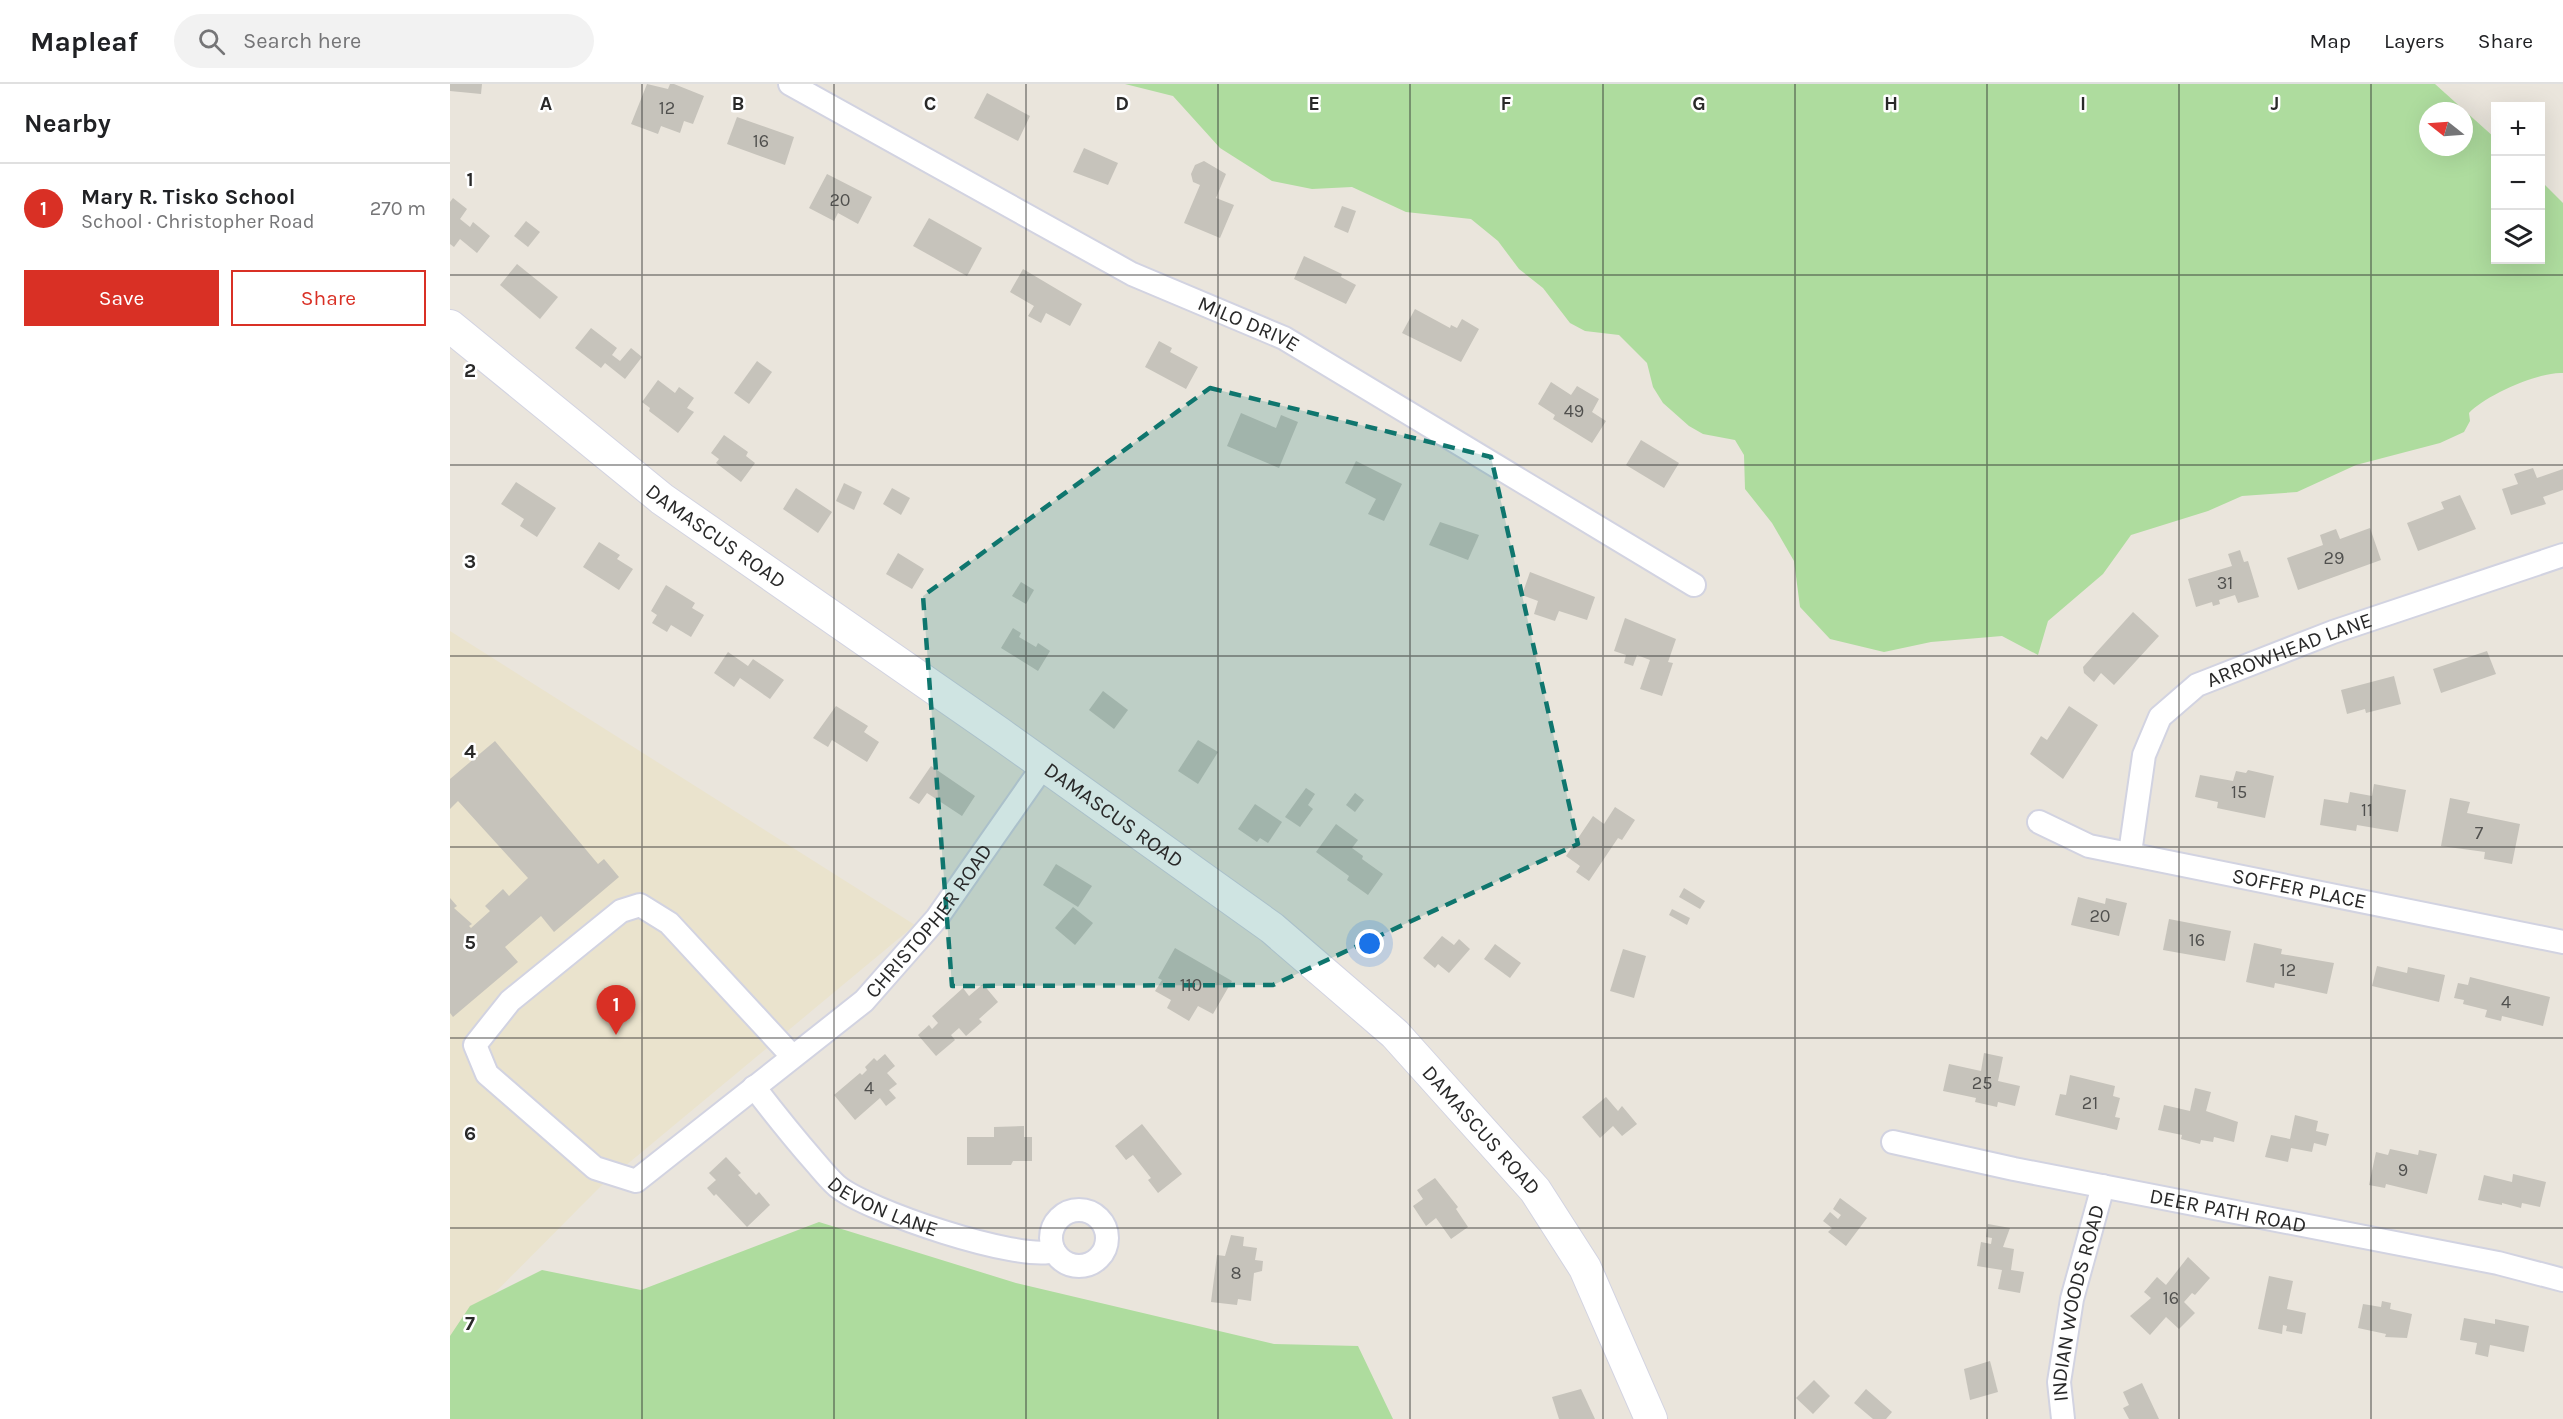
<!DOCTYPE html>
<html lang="en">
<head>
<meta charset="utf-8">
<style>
	body { margin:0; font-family:Karla,sans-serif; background:#f2f2f2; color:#202124 }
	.controls { position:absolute; right:18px; top:18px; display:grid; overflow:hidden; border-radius:0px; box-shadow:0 6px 24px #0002 }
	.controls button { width:54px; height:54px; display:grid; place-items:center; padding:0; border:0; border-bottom:2px solid #e0e0e0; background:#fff; color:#202124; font:30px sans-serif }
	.compass { position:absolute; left:1969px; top:18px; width:54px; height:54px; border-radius:50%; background:#fff; box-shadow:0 6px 24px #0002; rotate:287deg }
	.you { position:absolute; left:920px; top:860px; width:21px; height:21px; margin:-15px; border:4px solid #fff; border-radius:50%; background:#1a73e8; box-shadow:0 0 0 9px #1a73e833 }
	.badge { display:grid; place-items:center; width:39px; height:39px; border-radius:50%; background:#d93025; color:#fff; font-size:20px; font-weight:700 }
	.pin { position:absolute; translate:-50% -50px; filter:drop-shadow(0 2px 3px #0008) }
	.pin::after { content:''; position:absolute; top:32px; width:21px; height:18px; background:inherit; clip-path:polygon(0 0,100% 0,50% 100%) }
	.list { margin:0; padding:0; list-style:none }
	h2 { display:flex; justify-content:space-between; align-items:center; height:78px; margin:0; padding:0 24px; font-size:26px }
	h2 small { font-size:20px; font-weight:400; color:#757577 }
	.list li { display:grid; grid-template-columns:39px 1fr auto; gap:18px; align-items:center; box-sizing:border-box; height:90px; padding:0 24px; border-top:2px solid #e0e0e0 }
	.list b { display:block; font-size:22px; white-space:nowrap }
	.list p { margin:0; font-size:20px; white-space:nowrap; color:#757577 }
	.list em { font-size:20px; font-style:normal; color:#757577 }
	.actions { display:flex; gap:12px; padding:18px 24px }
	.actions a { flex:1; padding:14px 0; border:2px solid #d93025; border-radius:0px; text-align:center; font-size:21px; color:#d93025 }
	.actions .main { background:#d93025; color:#fff }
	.icon { flex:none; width:33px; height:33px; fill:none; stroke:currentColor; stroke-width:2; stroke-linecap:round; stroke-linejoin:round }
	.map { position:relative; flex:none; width:2113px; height:1335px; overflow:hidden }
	header { display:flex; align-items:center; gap:36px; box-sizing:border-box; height:84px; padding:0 30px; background:#fff; border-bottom:2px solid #e0e0e0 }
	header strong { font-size:28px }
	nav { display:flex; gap:33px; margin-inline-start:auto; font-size:21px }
	.search { width:420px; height:54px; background:#f2f2f2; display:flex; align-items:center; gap:15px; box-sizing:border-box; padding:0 21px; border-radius:33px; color:#757577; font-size:22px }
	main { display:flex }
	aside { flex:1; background:#fff }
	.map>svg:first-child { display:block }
</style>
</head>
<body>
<header>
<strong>Mapleaf</strong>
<div class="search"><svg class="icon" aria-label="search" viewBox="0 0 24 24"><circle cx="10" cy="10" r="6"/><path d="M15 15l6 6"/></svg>Search here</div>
<nav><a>Map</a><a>Layers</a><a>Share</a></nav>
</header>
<main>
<aside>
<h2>Nearby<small></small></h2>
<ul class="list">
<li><span class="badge">1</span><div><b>Mary R. Tisko School</b><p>School · Christopher Road</p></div><em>270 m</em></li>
</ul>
<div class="actions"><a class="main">Save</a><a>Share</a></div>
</aside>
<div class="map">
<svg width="2113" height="1335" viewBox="0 0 2113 1335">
	<rect width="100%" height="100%" fill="#eae5dc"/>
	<path fill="#eae3cd" d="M0 547 465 841 151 1102 0 1254Z"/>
	<g fill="#aedc9e" fill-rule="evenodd">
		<path d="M675 0H1985L2045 54 2046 176H2090L2091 97 2113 119V289C2090 287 2034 312 2019 329L2020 337 2014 348 1990 359 1906 381 1847 408 1792 412 1758 427 1681 451 1653 490 1598 537 1588 571 1552 552 1481 558 1434 568 1380 555 1350 523 1344 477 1322 439 1295 405 1294 371 1285 356 1253 350 1239 342 1213 319 1203 303 1197 279 1169 251 1135 247 1120 239 1093 204 1069 185 1048 157 1021 135 956 128 902 103 862 105 822 97 770 64 723 12ZM1978 27H2014V63H1978Z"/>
		<path d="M369 1138 566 1199 824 1260 908 1262 943 1335H0V1252L20 1222 92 1186 191 1206Z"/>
	</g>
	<g fill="#c6c3bb">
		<path d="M0 0H32L31 10 0 7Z"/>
		<path d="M197 0 218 5 220 0H224L254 12 243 40 234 37 230 49 211 42 208 50 181 40Z"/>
		<path d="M537 9 580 32 568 57 524 34Z"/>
		<path d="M287 33 344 53 335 81 277 60Z"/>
		<path d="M634 64 668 79 658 101 623 88Z"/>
		<path d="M754 77 776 90 766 114 784 121 770 154 734 139 750 101 743 98 741 90 745 81Z"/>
		<path d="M377 90 422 113 408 140 388 129 384 137 359 124Z"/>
		<path d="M3 114 17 125 10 135 20 143 23 138 40 152 27 169 10 155 4 163 0 160V118Z"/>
		<path d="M892 122 906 127 898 149 884 143Z"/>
		<path d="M479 134 532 164 517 192 463 162Z"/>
		<path d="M76 137 90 148 78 163 64 152Z"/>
		<path d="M854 172 892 190 891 193 906 201 896 220 844 195Z"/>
		<path d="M67 180 108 213 90 235 50 201Z"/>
		<path d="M573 185 632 220 620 242 596 229 591 239 578 232 584 222 560 208Z"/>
		<path d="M965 225 1000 244 1001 241 1007 244 1012 235 1029 245 1011 278 952 249Z"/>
		<path d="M141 244 167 264 162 271 170 277 181 264 192 273 175 295 155 279 151 284 125 264Z"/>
		<path d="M709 257 722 264 720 268 748 283 736 305 695 283Z"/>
		<path d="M307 277 322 288 299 320 284 309Z"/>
		<path d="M208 296 225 309 229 303 244 314 237 324 244 328 228 349 199 327 200 324 192 318Z"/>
		<path d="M1101 298 1121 311 1127 302 1149 315 1142 328 1156 337 1142 359 1103 335 1105 331 1088 320Z"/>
		<path d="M791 329 826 344 831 331 848 338 829 384 777 362Z"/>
		<path d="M274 351 298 368 296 372 305 379 291 398 266 379 269 375 261 369Z"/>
		<path d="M1191 356 1229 379 1214 404 1176 381Z"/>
		<path d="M906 377 952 400 934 437 918 430 926 415 895 399Z"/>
		<path d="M2083 384 2087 394 2113 385V406L2093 413 2096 420 2061 431 2052 405 2068 400 2064 390Z"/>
		<path d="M66 398 106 424 87 453 70 442 74 435 51 420Z"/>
		<path d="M394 399 412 408 404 426 386 417Z"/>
		<path d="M346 404 382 428 368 449 333 425Z"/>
		<path d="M442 404 460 414 451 431 433 420Z"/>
		<path d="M2010 411 2026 445 1968 467 1957 439 1994 425 1991 418Z"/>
		<path d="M990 438 1029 451 1018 476 979 461Z"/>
		<path d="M1920 444 1931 476 1848 506 1837 474 1873 461 1870 451 1886 445 1890 455Z"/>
		<path d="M149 458 170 471 167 475 183 485 169 506 133 483Z"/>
		<path d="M1790 466 1794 478 1798 477 1809 513 1788 519 1785 511 1769 516 1770 520 1763 522 1762 518 1746 523 1738 495 1782 482 1778 470Z"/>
		<path d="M448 469 474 485 462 505 436 490Z"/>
		<path d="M1080 488 1145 513 1137 536 1109 527 1105 537 1084 530 1088 517 1072 511Z"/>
		<path d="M571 498 584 506 576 520 562 512Z"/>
		<path d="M216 501 245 519 242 524 254 531 241 553 221 541 217 548 202 539 207 531 201 527Z"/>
		<path d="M1683 528 1709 552 1664 601 1651 589 1644 598 1634 589 1633 583Z"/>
		<path d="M1175 534 1226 555 1218 578 1223 579 1212 612 1190 605 1200 576 1187 571 1183 582 1174 579 1176 571 1164 567Z"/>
		<path d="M563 544 571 549 569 553 586 563 588 559 600 567 588 587 551 564Z"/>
		<path d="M2037 567 2046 590 1991 609 1983 585Z"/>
		<path d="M278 568 298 582 303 575 334 596 320 615 290 594 284 603 264 589Z"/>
		<path d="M1944 592 1951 620 1916 629 1915 625 1897 630 1891 606Z"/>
		<path d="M653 607 678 626 664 645 639 626Z"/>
		<path d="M386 622 418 642 414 648 429 658 417 678 382 656 378 663 363 654Z"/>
		<path d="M1619 622 1648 641 1613 695 1580 670 1591 652 1597 656Z"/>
		<path d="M748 656 768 668 748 700 728 687Z"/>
		<path d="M45 657 148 780 154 775 169 793 104 848 91 832 55 863 68 878 3 933 0 929V814L7 822 4 824 22 840 19 842 21 844 40 827 35 822 53 805 59 812 78 794 8 717 0 725V695Z"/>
		<path d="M481 682 525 712 512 732 477 709 469 720 459 714Z"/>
		<path d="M1798 686 1824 692 1815 734 1767 724 1768 718 1745 713 1750 691 1783 697 1786 687 1796 689Z"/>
		<path d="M1924 700 1956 706 1948 748 1907 741 1906 747 1870 741 1874 715 1898 719 1900 708 1922 712Z"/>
		<path d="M856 704 865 710 858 721 863 725 850 743 835 733Z"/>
		<path d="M905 709 914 716 905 728 896 721Z"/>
		<path d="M2000 714 2020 718 2017 729 2070 740 2062 780 2034 775 2035 768 1991 762Z"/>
		<path d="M805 720 832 738 818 759 810 754 807 758 788 745Z"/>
		<path d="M1165 723 1185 736 1172 756 1168 754 1139 797 1126 788 1130 782 1116 772 1143 732 1154 740Z"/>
		<path d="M886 740 908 756 902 764 913 772 912 775 933 790 918 811 897 796 899 792 866 768Z"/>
		<path d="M606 780 642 802 628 823 593 801Z"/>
		<path d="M1234 804 1255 817 1250 825 1229 813Z"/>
		<path d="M1628 813 1655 820 1656 814 1677 819 1669 852 1621 841Z"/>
		<path d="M623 823 643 839 625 861 605 844Z"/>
		<path d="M1222 825 1240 834 1237 841 1219 831Z"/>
		<path d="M1719 835 1781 847 1775 877 1713 866Z"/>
		<path d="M992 852 1004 861 1009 855 1020 865 999 889 988 880 985 884 973 874Z"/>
		<path d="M1804 859 1832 865 1831 870 1884 879 1877 910 1825 899 1824 904 1796 898Z"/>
		<path d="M1045 860 1071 879 1060 894 1034 875Z"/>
		<path d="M725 864 782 897 763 930 748 922 739 937 717 924 721 916 705 907 712 896 708 894Z"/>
		<path d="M1173 865 1196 872 1184 914 1160 907Z"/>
		<path d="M1927 882 1957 889 1958 883 1995 891 1989 918 1922 902Z"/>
		<path d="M2020 893 2100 913 2093 942 2052 932 2051 937 2035 933 2037 926 2013 920 2014 916 2004 914 2008 899 2018 901Z"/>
		<path d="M533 900 548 918 529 935 532 938 516 952 509 944 501 951 505 956 486 972 468 951 479 941 482 945 488 939 482 932 513 904 519 912Z"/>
		<path d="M1534 969 1553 973 1548 997 1570 1002 1565 1022 1548 1018 1547 1023 1525 1018 1526 1014 1493 1007 1499 980 1531 987Z"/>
		<path d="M435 970 445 982 437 989 447 1000 439 1006 446 1014 436 1022 430 1014 405 1036 384 1011 410 989 412 991 417 986 415 983 424 974 427 977Z"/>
		<path d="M1620 991 1665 1002 1663 1012 1670 1014 1665 1033 1670 1034 1667 1046 1605 1031 1610 1010 1616 1011Z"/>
		<path d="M1745 1004 1761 1008 1756 1027 1788 1038 1784 1058 1764 1053 1763 1058 1751 1056 1750 1060 1731 1055 1732 1051 1708 1046 1714 1021 1740 1027Z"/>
		<path d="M1156 1013 1168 1027 1172 1022 1187 1040 1172 1052 1163 1042 1150 1054 1132 1033Z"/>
		<path d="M1845 1031 1868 1037 1866 1047 1879 1050 1876 1062 1864 1059 1862 1068 1841 1064 1838 1078 1815 1073 1821 1051 1840 1055Z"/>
		<path d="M692 1040 732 1090 708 1109 698 1096 701 1094 683 1071 676 1076 665 1062Z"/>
		<path d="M574 1042V1053H582V1077H563L561 1081H517V1053H544V1043Z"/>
		<path d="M1940 1065 1968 1071 1969 1066 1987 1070 1977 1110 1936 1100 1935 1104 1919 1101 1926 1068 1938 1071Z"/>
		<path d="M276 1073 291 1089 288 1091 306 1111 309 1108 320 1121 297 1143 266 1110 264 1112 257 1104 266 1096 259 1089Z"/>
		<path d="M2063 1090 2096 1098 2090 1123 2072 1119 2071 1124 2052 1119V1121L2028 1116 2034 1091 2062 1098Z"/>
		<path d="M985 1094 1008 1123 1006 1125 1018 1143 1001 1155 986 1134 976 1142 963 1122 973 1115 967 1106Z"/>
		<path d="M1390 1114 1417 1134 1396 1162 1378 1148 1382 1144 1373 1137 1380 1128 1388 1135 1391 1131 1383 1125Z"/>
		<path d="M1538 1140 1560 1144 1553 1163 1564 1165 1561 1186 1574 1188 1570 1209 1548 1205 1552 1186 1527 1182 1531 1158 1541 1160 1542 1154 1536 1153Z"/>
		<path d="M781 1151 794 1153 793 1162 807 1164 805 1176 813 1177 812 1187 804 1189 801 1217 788 1215 787 1221 761 1218 767 1171 775 1172Z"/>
		<path d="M1738 1173 1760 1194 1745 1211 1742 1209 1734 1218 1745 1229 1729 1245 1716 1233 1700 1251 1680 1232 1701 1214 1694 1208 1707 1193 1716 1201Z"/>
		<path d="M1819 1192 1843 1197 1837 1225 1856 1229 1852 1250 1836 1247 1837 1242 1833 1241 1832 1250 1808 1245Z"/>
		<path d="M1932 1217 1941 1219 1940 1225 1962 1230 1957 1254 1935 1253 1936 1250 1908 1244 1913 1220 1931 1223Z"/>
		<path d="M2014 1234 2045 1240V1235L2079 1242 2074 1268 2040 1261 2038 1273 2025 1270 2027 1259 2010 1256Z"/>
		<path d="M1540 1277 1548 1308 1520 1316 1514 1285Z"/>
		<path d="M1364 1296 1380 1312 1363 1330 1346 1314Z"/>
		<path d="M1692 1299 1709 1335H1679L1673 1324 1679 1321 1673 1308Z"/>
		<path d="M1131 1305 1145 1335H1109L1102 1313Z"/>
		<path d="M1416 1305 1442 1328 1436 1335H1423L1404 1319Z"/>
	</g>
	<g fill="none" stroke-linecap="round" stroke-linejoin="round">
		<g stroke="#d2d3e1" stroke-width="26">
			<g id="street">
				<path id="s1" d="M340 0 682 190 834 254 1244 501"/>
				<path id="s2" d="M1589 738 1639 762 2113 858"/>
				<path id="s3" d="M1680 769 1694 671 1710 633 1747 601 1883 548 2113 471"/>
				<path id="s4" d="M343 973 219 839 190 821 171 827 60 917 25 961 37 990 145 1084 186 1097 414 917 487 834 594 681"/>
				<path id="s5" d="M304 1003C324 1029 344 1054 365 1078 372 1086 379 1095 387 1102 417 1127 569 1178 604 1167"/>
				<path id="s6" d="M1443 1058 1564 1085 2048 1179 2113 1196"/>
				<circle cx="629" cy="1154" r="28"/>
				<path id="s7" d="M1613 1335 1609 1298 1622 1215 1653 1102"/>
			</g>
		</g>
		<g stroke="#d2d3e1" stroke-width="34">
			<g id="secondary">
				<path id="s8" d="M0 242 212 415 549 649 822 844 945 950 1085 1106 1135 1184 1201 1335"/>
			</g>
		</g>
		<use href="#street" stroke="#fff" stroke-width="22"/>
		<use href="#secondary" stroke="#fff" stroke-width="32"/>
	</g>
	<path fill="#0f766e" fill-opacity="0.2" stroke="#0f766e" stroke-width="4.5" stroke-dasharray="12 8" stroke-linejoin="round" d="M760 304 1041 373 1128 760 823 901 502 902 473 512Z"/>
	<path fill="none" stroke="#292929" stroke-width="1.5" stroke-opacity="0.55" d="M192 0V1335M384 0V1335M576 0V1335M768 0V1335M960 0V1335M1153 0V1335M1345 0V1335M1537 0V1335M1729 0V1335M1921 0V1335M0 191H2113M0 381H2113M0 572H2113M0 763H2113M0 954H2113M0 1144H2113"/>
	<g text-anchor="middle" stroke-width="5" stroke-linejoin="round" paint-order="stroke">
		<g font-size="18" fill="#50504e">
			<text x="217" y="30">12</text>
			<text x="311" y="63">16</text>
			<text x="390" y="122">20</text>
			<text x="1124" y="333">49</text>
			<text x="1884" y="480">29</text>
			<text x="1775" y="505">31</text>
			<text x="1789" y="714">15</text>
			<text x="1917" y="732">11</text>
			<text x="2029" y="755">7</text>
			<text x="1650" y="838">20</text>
			<text x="1747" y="862">16</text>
			<text x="1838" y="892">12</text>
			<text x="741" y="907">110</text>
			<text x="2056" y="924">4</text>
			<text x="1532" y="1005">25</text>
			<text x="419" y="1010">4</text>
			<text x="1640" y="1025">21</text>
			<text x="1953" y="1092">9</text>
			<text x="786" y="1195">8</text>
			<text x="1721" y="1220">16</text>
		</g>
		<g font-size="21" fill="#292929" stroke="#fff">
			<text dy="7" stroke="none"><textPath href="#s1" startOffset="518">MILO DRIVE</textPath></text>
			<text dy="7" stroke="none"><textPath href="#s8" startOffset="339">DAMASCUS ROAD</textPath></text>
			<text dy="7" stroke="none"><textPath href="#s3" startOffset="288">ARROWHEAD LANE</textPath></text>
			<text dy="7" stroke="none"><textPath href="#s8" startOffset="825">DAMASCUS ROAD</textPath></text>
			<text dy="7" stroke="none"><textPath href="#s2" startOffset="270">SOFFER PLACE</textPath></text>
			<text dy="7" stroke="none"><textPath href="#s4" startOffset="1047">CHRISTOPHER ROAD</textPath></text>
			<text dy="7" stroke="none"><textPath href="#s8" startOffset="1311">DAMASCUS ROAD</textPath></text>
			<text dy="7" stroke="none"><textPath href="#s5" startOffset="180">DEVON LANE</textPath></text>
			<text dy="7" stroke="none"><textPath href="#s6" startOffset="342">DEER PATH ROAD</textPath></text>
			<text dy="7" stroke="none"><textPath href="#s7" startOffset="118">INDIAN WOODS ROAD</textPath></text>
		</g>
	</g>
	<g font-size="20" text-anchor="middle" font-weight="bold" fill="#292929" stroke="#fff" stroke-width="5" stroke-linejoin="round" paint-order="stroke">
		<text x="96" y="26">A</text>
		<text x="288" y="26">B</text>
		<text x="480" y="26">C</text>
		<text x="672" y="26">D</text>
		<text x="864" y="26">E</text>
		<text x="1056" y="26">F</text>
		<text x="1249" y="26">G</text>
		<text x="1441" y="26">H</text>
		<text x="1633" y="26">I</text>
		<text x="1825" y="26">J</text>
		<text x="20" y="102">1</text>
		<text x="20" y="293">2</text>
		<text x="20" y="484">3</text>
		<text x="20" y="674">4</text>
		<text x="20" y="865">5</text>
		<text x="20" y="1056">6</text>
		<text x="20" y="1246">7</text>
	</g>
</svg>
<div class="controls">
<button>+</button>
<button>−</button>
<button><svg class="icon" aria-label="layers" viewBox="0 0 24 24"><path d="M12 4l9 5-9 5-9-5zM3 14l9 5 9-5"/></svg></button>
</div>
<svg class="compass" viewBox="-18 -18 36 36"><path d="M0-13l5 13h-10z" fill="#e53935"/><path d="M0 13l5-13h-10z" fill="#757577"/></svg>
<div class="you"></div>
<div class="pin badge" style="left:166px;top:951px">1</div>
</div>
</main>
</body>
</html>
